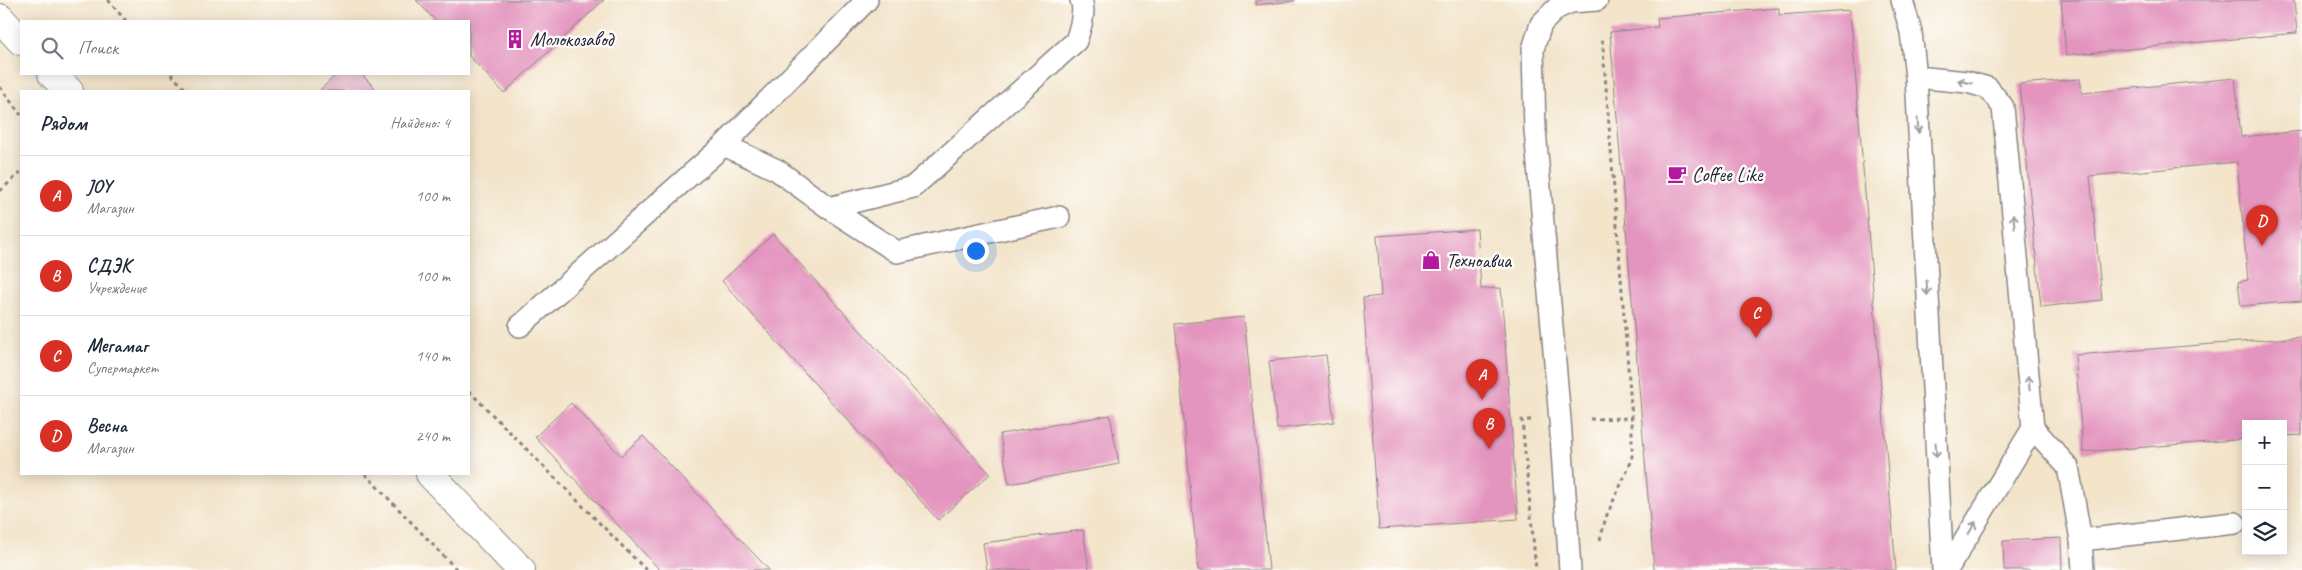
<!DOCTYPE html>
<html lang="ru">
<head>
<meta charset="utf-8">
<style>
	body { margin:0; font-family:Caveat,sans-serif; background:#f2f2f3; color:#1f2937 }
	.controls { position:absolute; right:15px; bottom:15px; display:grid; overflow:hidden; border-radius:0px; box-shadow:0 2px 12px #0003 }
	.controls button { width:45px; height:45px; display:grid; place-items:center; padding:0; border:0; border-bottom:1px solid #e0e1e3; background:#fff; color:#1f2937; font:25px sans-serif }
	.you { position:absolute; left:975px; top:250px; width:18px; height:18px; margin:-12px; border:4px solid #fff; border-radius:50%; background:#1a73e8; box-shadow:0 0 0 8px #1a73e833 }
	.badge { display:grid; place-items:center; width:32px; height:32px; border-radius:50%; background:#d93025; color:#fff; font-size:16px; font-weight:700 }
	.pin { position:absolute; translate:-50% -41px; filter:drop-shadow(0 1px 2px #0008) }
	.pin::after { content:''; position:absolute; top:26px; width:18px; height:15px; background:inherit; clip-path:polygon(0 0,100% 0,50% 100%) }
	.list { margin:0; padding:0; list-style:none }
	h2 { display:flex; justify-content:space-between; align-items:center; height:65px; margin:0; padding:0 20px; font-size:21px }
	h2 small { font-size:16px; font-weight:400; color:#747a83 }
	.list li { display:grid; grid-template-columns:32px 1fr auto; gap:15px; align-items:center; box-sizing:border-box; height:80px; padding:0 20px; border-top:1px solid #e0e1e3 }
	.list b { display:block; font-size:19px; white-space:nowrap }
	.list p { margin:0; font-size:16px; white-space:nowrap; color:#747a83 }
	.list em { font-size:16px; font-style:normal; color:#747a83 }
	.icon { flex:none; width:28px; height:28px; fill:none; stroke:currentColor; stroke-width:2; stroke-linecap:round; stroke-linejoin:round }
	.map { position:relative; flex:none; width:2302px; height:570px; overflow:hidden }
	.search { position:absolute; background:#fff; box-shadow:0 2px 12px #0003; left:20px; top:20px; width:450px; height:55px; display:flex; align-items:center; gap:12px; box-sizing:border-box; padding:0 18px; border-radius:0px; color:#747a83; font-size:19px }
	.panel { position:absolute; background:#fff; box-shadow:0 2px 12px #0003; left:20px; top:90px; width:450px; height:385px; border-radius:0px }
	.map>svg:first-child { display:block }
</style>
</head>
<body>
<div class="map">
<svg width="2302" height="570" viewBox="0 0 2302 570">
	<rect width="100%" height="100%" fill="#fdfcf7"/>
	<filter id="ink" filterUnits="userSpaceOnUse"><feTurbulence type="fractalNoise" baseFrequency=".02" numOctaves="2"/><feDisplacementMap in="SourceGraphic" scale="10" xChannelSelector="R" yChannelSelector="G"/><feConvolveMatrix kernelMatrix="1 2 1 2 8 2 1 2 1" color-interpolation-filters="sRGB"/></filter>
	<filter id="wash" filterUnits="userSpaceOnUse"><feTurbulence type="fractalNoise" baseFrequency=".0096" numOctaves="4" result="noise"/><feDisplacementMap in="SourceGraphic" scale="20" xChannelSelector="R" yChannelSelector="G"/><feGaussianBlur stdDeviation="1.12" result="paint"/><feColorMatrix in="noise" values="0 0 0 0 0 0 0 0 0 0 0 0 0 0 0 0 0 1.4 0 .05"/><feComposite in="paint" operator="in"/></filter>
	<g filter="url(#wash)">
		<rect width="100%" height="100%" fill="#f3e4ca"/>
		<g id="blocks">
			<g fill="#e495bf">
				<path d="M416 0H604L504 93 469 56V21H436Z"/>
				<path d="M1256 0H1295V1L1256 5Z"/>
				<path d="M2061 0H2294L2297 33 2066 55Z"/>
				<path d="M1779 8V15L1850 10 1896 570H1654L1610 32 1658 27 1657 18Z"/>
				<path d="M337 74H361L378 91H319Z"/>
				<path d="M2235 78 2241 137 2302 131V301L2241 306 2238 282 2248 280 2237 162 2090 176 2102 300 2041 307 2019 84 2080 79 2082 93Z"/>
				<path d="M1477 229 1481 289 1501 288 1518 519 1379 529 1363 298 1381 296 1377 236Z"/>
				<path d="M773 234 990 474 938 520 722 281Z"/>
				<path d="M1244 317 1269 570H1198L1175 324Z"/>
				<path d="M2302 337V435L2283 436V424H2246V439L2083 452 2075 355Z"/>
				<path d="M1326 355 1334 422 1277 429 1269 361Z"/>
				<path d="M571 403 621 456 643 436 769 570H660L535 437Z"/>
				<path d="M1110 415 1119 464 1009 484 1000 434Z"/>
				<path d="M1083 530 1089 570H987L983 543Z"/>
				<path d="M2061 538 2062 570H2004L2003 541Z"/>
			</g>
		</g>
	</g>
	<g filter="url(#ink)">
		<use href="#blocks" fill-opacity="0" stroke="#8a8382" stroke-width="1"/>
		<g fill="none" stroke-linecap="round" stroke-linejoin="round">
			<g stroke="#8a8382" stroke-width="24">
				<g id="lane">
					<path d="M1902 0 1911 32 1916 77 1943 570"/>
					<path d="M1916 77 1967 82 1988 88 2003 107 2033 428 1947 570"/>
					<path d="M724 145 777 170 829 208 913 187 1076 41C1080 29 1086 12 1081 0"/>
					<path d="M829 208 897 252 1059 217"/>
					<path d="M520 326 724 145 867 0"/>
					<path d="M2033 428 2068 467 2081 540 2083 570"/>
					<path d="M2081 540 2235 523"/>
					<path d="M1570 570 1560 420 1535 130 1533 49 1541 24 1557 8 1571 2 1597 0"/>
				</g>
			</g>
			<g stroke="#8a8382" stroke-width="30">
				<g id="secondary">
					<path d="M0 18 21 41"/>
					<path d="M52 74 69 91"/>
					<path d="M430 474 521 570"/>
				</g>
			</g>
			<g stroke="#8a8382" stroke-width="3" stroke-dasharray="4 4" stroke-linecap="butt">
				<path d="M108 0 126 21"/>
				<path d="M171 74 187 91"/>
				<path d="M0 87 21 115"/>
				<path d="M0 191 21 172"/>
				<path d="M469 391 646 570"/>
				<path d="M1590 419 1632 418"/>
				<path d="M1531 420H1522L1536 570"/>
				<path d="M365 474 457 570"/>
				<path d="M1600 540 1606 517 1632 460V418L1602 36"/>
			</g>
			<use href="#lane" stroke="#fff" stroke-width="21"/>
			<use href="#secondary" stroke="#fff" stroke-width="28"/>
		</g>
		<defs><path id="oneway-shaft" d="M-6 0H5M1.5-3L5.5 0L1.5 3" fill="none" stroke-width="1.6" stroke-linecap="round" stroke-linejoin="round" transform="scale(1.25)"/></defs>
		<g stroke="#9c9ca7">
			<use href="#oneway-shaft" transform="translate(1965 82) rotate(-168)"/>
			<use href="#oneway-shaft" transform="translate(1918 126) rotate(87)"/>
			<use href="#oneway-shaft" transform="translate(2014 221) rotate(-95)"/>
			<use href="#oneway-shaft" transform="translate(1927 288) rotate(87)"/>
			<use href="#oneway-shaft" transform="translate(2029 383) rotate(-95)"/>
			<use href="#oneway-shaft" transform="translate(1936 450) rotate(87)"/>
			<use href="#oneway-shaft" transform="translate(1972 528) rotate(-59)"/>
		</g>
	</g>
	<defs>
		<g id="building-bare" transform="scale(1.5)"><path d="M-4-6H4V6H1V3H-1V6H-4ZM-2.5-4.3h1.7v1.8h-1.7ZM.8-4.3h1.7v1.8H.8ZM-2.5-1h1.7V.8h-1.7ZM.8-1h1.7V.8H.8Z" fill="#b5179e" stroke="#fdfcf7" stroke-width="2.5" paint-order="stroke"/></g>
		<g id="cafe-bare" transform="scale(1.5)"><path d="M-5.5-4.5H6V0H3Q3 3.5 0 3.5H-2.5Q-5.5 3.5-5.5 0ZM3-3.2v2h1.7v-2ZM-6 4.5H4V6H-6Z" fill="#b5179e" stroke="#fdfcf7" stroke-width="2.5" paint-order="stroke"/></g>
		<g id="shop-bare" transform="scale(1.5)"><path d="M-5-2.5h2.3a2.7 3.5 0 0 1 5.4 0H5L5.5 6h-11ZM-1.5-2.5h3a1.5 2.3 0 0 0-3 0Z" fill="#b5179e" stroke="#fdfcf7" stroke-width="2.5" paint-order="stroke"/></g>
	</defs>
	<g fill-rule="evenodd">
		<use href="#building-bare" x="515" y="39"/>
		<use href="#cafe-bare" x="1677" y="174"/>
		<use href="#shop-bare" x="1431" y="260"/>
	</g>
	<g text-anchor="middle" stroke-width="5" stroke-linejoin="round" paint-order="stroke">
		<g font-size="20" fill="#22223b" stroke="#fdfcf7" text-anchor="start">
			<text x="530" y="46">Молокозавод</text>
			<text x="1692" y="181">Coffee Like</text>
			<text x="1446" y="267">Техноавиа</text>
		</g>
	</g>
</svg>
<div class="controls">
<button>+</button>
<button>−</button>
<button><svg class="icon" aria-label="layers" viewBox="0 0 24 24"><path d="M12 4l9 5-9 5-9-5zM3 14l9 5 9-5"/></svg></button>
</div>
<div class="you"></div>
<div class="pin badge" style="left:1482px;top:400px">A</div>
<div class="pin badge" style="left:1489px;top:449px">B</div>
<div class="pin badge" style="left:1756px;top:338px">C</div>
<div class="pin badge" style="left:2262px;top:246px">D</div>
<div class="search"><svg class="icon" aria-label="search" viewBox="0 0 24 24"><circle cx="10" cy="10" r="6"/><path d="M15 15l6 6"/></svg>Поиск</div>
<section class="panel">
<h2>Рядом<small>Найдено: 4</small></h2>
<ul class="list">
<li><span class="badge">A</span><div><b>JOY</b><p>Магазин</p></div><em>100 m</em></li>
<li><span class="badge">B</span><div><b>СДЭК</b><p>Учреждение</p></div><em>100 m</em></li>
<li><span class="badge">C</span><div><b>Мегамаг</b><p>Супермаркет</p></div><em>140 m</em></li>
<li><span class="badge">D</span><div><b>Весна</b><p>Магазин</p></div><em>240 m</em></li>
</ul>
</section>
</div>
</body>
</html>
